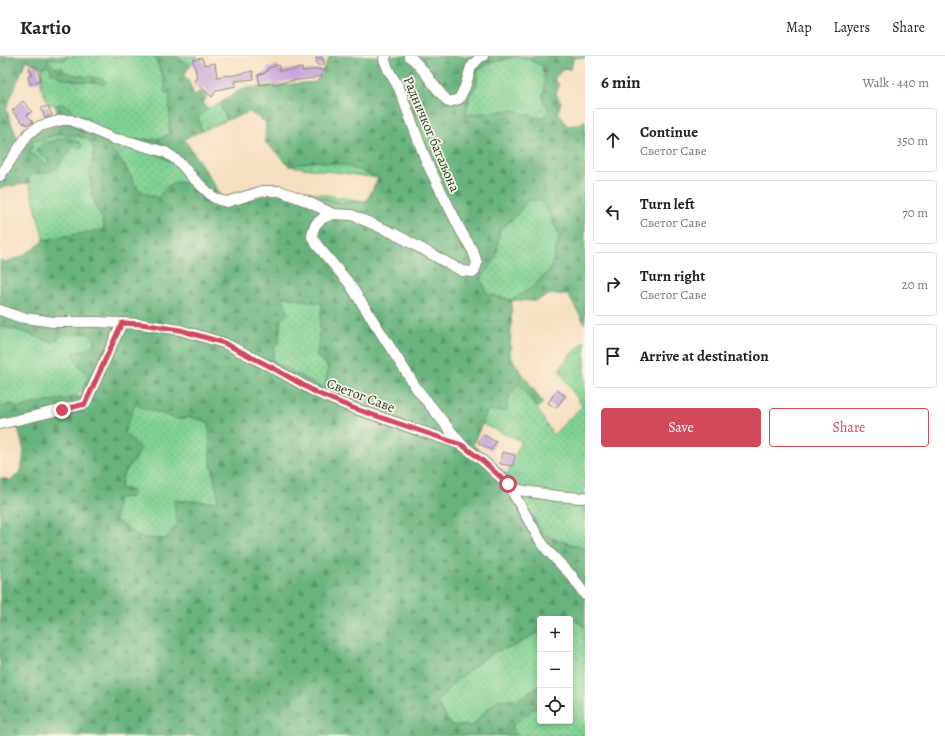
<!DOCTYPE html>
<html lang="en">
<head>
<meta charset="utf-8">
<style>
	body { margin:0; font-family:Alegreya,serif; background:#f2f2f2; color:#222 }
	.controls { position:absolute; right:12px; bottom:12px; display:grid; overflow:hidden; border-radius:4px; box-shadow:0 2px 6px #0003 }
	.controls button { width:36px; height:36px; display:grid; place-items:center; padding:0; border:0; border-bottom:1px solid #e0e0e0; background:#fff; color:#222; font:20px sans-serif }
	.stop { position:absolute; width:12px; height:12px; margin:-9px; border:3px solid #d1495b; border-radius:50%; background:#fff }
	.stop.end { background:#d1495b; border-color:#fff; box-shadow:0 1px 4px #0008 }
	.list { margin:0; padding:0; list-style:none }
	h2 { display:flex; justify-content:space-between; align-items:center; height:52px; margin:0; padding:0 16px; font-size:17px }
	h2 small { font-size:13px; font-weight:400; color:#767676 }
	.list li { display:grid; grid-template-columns:26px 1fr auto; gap:12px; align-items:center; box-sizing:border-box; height:64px; margin:0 8px 8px; padding:0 8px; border:1px solid #e0e0e0; border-radius:4px }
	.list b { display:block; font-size:15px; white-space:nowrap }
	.list p { margin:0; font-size:13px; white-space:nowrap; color:#767676 }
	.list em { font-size:13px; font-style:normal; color:#767676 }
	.actions { display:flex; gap:8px; padding:12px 16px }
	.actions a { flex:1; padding:9px 0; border:1px solid #d1495b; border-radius:4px; text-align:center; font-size:14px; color:#d1495b }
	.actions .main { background:#d1495b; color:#fff }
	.icon { flex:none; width:22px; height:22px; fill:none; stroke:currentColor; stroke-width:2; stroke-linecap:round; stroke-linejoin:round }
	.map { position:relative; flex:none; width:585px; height:680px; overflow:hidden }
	header { display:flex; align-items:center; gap:24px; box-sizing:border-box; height:56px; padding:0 20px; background:#fff; border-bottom:1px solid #e0e0e0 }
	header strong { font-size:19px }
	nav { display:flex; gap:22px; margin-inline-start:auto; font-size:14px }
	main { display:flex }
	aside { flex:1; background:#fff }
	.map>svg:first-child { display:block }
</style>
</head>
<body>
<header>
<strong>Kartio</strong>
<nav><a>Map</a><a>Layers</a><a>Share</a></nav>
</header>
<main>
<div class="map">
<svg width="585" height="680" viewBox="0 0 585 680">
	<defs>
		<pattern id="grass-dots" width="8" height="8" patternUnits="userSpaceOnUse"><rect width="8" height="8" fill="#7ed193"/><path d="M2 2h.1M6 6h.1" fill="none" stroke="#67ab79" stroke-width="1.8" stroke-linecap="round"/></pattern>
		<pattern id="forest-firs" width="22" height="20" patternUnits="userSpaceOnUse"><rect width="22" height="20" fill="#66b37d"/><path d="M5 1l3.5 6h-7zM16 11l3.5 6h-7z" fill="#539367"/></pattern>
	</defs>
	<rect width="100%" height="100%" fill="#fcf5e5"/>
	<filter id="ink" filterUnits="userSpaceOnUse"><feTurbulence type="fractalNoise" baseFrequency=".025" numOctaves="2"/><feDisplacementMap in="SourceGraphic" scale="8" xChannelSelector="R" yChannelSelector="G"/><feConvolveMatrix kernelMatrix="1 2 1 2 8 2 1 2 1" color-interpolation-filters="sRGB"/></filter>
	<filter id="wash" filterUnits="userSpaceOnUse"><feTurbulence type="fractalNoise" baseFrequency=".012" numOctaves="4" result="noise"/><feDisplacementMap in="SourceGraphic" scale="16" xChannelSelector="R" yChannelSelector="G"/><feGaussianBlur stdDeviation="0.9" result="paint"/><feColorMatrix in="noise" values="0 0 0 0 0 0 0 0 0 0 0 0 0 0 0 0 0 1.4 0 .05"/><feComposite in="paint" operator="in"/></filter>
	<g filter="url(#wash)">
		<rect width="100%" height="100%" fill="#f5dfc1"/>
		<g fill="url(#grass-dots)" stroke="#4e8764">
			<path d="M67 0H154L170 39 169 79 153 84 138 83 193 118 188 127 176 126 158 142 145 137 137 133 131 120 118 101 78 62 59 48 56 50 48 47 41 31 42 12 48 9 52 17 104 28 106 25C91 19 73 21 57 13 53 11 49 6 46 2L66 4Z"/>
			<path d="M175 0H198L190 10Z"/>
			<path d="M517 0 542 9 545 25 543 43 549 54 541 63 513 54 465 59 470 39 477 28V15L490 7Z"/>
			<path d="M220 47 227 64 202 75 198 61 208 53Z"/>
			<path d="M62 78 87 82 94 92 90 119 97 154 103 164 104 174 44 184 29 127 30 119 45 117 75 89 81 92 67 81 56 84 47 109C40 105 36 99 28 97L32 92V85L37 83 43 85 47 81Z"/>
			<path d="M317 105 345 109 378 122 289 110Z"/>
			<path d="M297 135H301L357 144 345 148 320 141 313 144 303 142Z"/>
			<path d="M528 143 543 146 560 180 550 214 530 233 512 244 487 238 481 223 496 201 500 173 514 162Z"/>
			<path d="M282 240 322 248 317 301 329 310 325 334 273 305 274 291 279 287Z"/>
			<path d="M0 270C31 278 56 280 88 277L95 284 92 292 76 306 89 318 84 332 76 341 29 349 18 352 11 348 0 351Z"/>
			<path d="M585 285V493L544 479 507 419 521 385 482 368 487 355 507 342 519 327 537 352 553 379 582 350 559 314 567 302Z"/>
			<path d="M135 349 178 363 191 361 209 366 210 402 220 446 177 469 166 483 142 482 115 464 117 442 131 441 133 434 120 432 123 419 141 393 123 376Z"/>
			<path d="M566 559 585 571V680H517L512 670 540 647V665H570V563H559Z"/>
			<path d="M540 575V630L517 643 497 644 472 670 451 669 436 646 456 624 493 596 514 590Z"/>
		</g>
		<path fill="url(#forest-firs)" stroke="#427858" fill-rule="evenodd" d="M0 0H67L66 4 46 3 56 12 62 11 65 16 85 21 91 20 106 25 104 28C90 24 64 27 53 17 51 16 50 12 48 9L42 12 26 4 6 53 17 82 58 69 56 50 59 48 67 49 78 62 88 61 89 65 87 69C102 81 115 95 125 111 129 116 134 129 138 133 142 138 152 140 158 142 168 127 170 126 188 127L193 119 135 85 137 83 153 84 169 79 170 40 164 35 166 26 154 0H175L190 10 184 19 190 28 194 40 200 35 207 40 203 47 208 53 198 62 202 75 184 83 224 143 280 138 297 135 303 142 313 144 320 141 345 148 357 144 367 145 378 122 345 109 317 105 289 110 265 86 266 66 249 56 227 64 220 47 244 32 316 26 330 0H585V2L574 1 571 13 562 14 554 23 559 29 556 38 561 46 558 56 567 70 580 68 585 64V268L568 239 551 238 534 245 512 244 510 300 543 347 537 352 519 327 508 342 507 355H487L473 389 507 419 544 479 585 493V571L566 559 559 563H540V575L514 590 493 596 456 624 436 646 451 669 472 670 497 644 517 643 540 630V647L512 670 517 680H0V422L11 424 21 416 24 395 18 372 12 369 0 374V351L11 348 18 352 29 349 76 341H82L84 332 89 318 76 306 74 297 92 292 95 284 88 277 63 279 53 287 24 276 0 270V204L5 206 20 201 35 192 44 184 104 173 103 164 97 154 92 139 90 119 94 92 87 82C74 78 55 74 43 85L37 83 32 85V92L28 97C36 99 40 105 47 109L48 104 35 95 42 88 67 81 80 87 82 91 78 92 75 89 56 113 45 117 30 119 29 127 0 132ZM517 0 542 9 545 25 543 43 549 54 541 63 513 54 465 59 470 39 477 28V15L490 7ZM528 143 543 146 560 180 550 214 530 233 512 244 487 238 481 223 496 201 500 173 514 162ZM282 240 322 248 317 301 328 310 325 334 273 305 274 291 279 288 280 264 288 257ZM135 349 178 363 191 361 209 366 210 402 219 446 174 444 177 469 166 483 142 482 115 465 117 442 131 441 134 435 120 432 123 419 141 393 124 376Z"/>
		<g id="blocks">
			<g fill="#c5a0da">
				<path d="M202 2 204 9 215 7 217 21 229 19 230 20 253 15 254 23 235 25 236 30 217 34 212 41 194 25 197 21 193 4Z"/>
				<path d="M316 2H323L324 9H317Z"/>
				<path d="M36 9 41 24 30 28 28 20 32 19 29 11Z"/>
				<path d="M278 9 280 15 302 12 303 15 321 13 322 20 314 21V22L283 26 274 29 273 27 260 29 258 19 268 15 267 13Z"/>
				<path d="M23 45 32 55 27 59 33 66 27 69 25 66 24 68 12 55Z"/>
				<path d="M48 50 52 59 45 62 41 52Z"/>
				<path d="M557 334 565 340 556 352 548 347Z"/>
				<path d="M483 378 496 386 491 394 478 387Z"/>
				<path d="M502 396 515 399 513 410 500 408Z"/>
			</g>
		</g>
	</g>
	<g filter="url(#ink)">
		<use href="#blocks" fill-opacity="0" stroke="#8a8e7a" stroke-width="1"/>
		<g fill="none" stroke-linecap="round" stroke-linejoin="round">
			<g stroke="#8a8e7a" stroke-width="12">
				<g id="minor">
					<path d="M409 0C425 12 434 33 449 46L459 43 465 31 471 11 480 1 483 0"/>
					<path d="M0 120 29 77 40 70 62 64H71L114 83 127 85 165 96 174 102 183 110 192 121 213 141 219 144 227 146 263 135H280L304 144 333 158 352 159 393 177 462 215 474 216 477 207 473 195 462 177 427 107 399 32 389 15 384 3 386 0"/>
					<path d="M333 158 323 162 316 168 313 174 312 181 317 189 349 227 417 333 462 389"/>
					<path d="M0 254 19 261 53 266H98L141 268 180 274 224 287 273 312 317 337 353 352 462 389 483 405 508 428 519 434 556 440 582 442 585 441"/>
					<path d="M0 368 85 348 122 267"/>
					<path d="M508 428 540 484 548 495 572 520 585 539"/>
				</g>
			</g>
			<use href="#minor" stroke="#fff" stroke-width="10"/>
		</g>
	</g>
	<g fill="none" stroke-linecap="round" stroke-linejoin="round" filter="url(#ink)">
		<path stroke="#d1495b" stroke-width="5" d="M62 354 85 348 122 267 141 268 180 274 224 287 273 312 317 337 353 352 462 389 483 405 508 428"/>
	</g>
	<g text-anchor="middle" stroke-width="3.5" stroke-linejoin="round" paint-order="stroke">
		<g font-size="14" fill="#1f3d34" stroke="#fcf5e5">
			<text transform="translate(432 78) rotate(67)" y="5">Радничког батаљона</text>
			<text transform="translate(361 339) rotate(21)" y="5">Светог Саве</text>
		</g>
	</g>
</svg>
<div class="controls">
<button>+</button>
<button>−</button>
<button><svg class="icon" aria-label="locate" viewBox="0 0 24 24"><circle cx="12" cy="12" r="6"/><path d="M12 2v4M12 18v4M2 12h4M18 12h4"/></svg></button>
</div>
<div class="stop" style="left:508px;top:428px"></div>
<div class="stop end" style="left:62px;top:354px"></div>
</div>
<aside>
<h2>6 min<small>Walk · 440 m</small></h2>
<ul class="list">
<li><svg class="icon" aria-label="ahead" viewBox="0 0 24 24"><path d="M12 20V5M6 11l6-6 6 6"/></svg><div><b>Continue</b><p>Светог Саве</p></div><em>350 m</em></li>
<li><svg class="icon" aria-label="left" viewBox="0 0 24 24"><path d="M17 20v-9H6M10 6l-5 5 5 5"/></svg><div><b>Turn left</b><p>Светог Саве</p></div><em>70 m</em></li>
<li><svg class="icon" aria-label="right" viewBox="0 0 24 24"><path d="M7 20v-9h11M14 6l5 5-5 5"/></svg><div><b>Turn right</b><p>Светог Саве</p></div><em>20 m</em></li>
<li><svg class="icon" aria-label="arrive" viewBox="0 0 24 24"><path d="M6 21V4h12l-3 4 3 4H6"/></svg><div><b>Arrive at destination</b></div></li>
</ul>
<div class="actions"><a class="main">Save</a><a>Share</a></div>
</aside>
</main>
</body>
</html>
